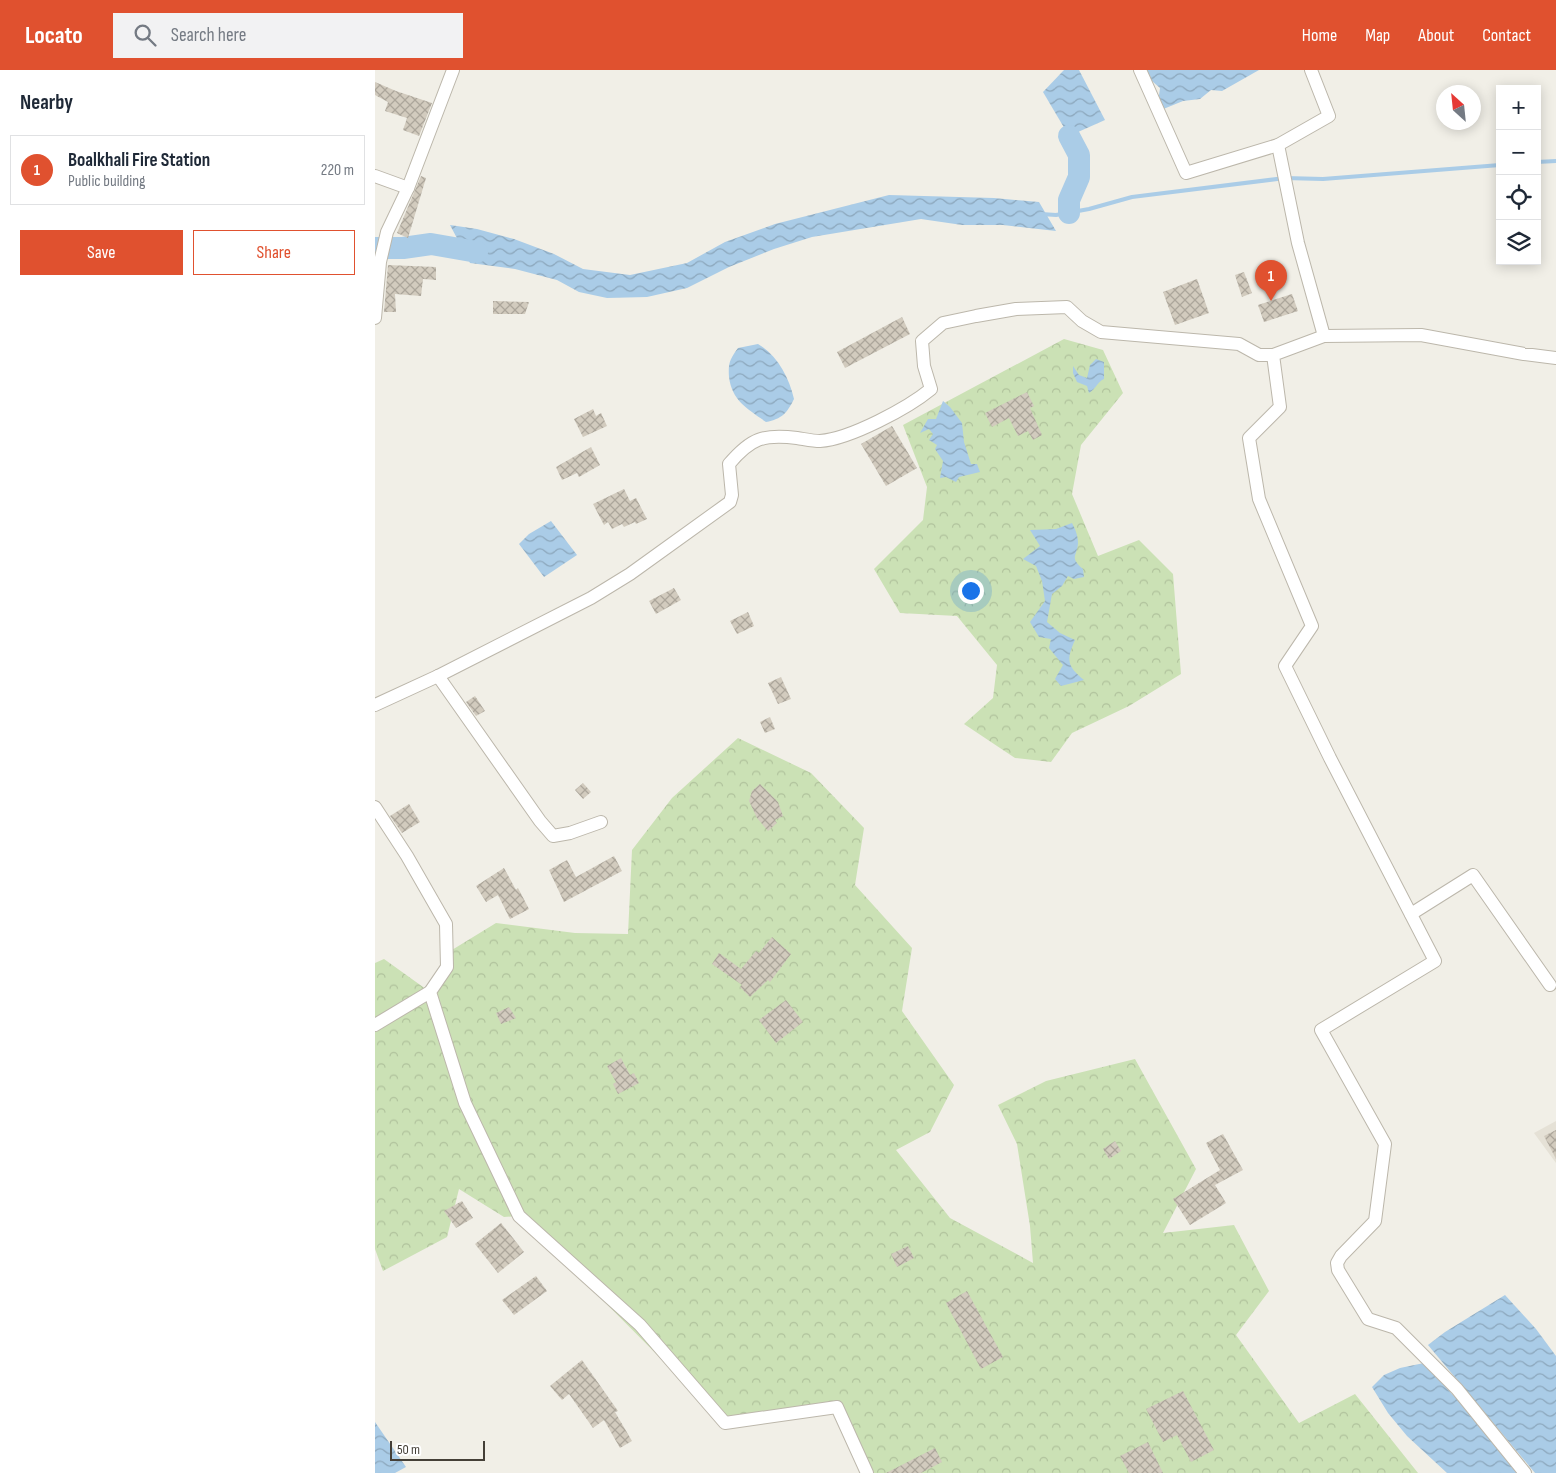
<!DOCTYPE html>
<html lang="en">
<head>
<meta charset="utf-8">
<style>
	body { margin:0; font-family:"Sofia Sans Condensed",sans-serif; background:#f2f2f3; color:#1f2937 }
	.controls { position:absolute; right:15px; top:15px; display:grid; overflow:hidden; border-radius:0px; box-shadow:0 2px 12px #0003 }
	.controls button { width:45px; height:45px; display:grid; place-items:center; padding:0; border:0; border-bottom:1px solid #e0e1e3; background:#fff; color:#1f2937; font:25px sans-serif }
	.compass { position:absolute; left:1061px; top:15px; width:45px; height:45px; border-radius:50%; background:#fff; box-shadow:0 2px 12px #0003; rotate:333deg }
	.scale { position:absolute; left:15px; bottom:12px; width:95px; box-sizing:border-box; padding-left:5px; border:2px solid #443f37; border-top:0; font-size:14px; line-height:18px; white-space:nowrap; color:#443f37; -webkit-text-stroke:4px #fff; paint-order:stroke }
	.you { position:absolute; left:595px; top:520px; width:18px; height:18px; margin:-12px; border:4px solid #fff; border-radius:50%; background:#1a73e8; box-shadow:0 0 0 8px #1a73e833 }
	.badge { display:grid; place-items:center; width:32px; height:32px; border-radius:50%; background:#e0512f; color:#fff; font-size:16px; font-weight:700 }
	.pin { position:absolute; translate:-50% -41px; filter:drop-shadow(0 1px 2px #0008) }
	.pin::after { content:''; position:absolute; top:26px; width:18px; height:15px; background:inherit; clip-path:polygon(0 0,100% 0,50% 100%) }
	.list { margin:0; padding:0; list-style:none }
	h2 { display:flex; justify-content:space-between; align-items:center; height:65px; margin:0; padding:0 20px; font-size:21px }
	h2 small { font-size:16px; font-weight:400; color:#747a83 }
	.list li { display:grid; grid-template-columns:32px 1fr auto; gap:15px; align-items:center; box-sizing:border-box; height:70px; margin:0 10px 10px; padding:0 10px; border:1px solid #e0e1e3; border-radius:0px }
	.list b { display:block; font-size:19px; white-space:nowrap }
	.list p { margin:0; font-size:16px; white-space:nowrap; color:#747a83 }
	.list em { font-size:16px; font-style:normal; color:#747a83 }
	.actions { display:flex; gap:10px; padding:15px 20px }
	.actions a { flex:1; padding:11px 0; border:1px solid #e0512f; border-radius:0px; text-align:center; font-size:18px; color:#e0512f }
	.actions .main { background:#e0512f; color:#fff }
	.icon { flex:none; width:28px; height:28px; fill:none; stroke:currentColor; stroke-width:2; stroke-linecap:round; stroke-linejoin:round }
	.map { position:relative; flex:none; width:1181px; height:1403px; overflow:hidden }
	header { display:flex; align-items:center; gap:30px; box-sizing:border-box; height:70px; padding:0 25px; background:#e0512f; color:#fff }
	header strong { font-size:24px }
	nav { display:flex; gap:28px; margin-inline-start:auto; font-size:18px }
	.search { width:350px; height:45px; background:#f2f2f3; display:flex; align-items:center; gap:12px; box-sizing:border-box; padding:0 18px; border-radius:0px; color:#747a83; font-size:19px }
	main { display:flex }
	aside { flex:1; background:#fff }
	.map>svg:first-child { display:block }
</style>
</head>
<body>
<header>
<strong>Locato</strong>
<div class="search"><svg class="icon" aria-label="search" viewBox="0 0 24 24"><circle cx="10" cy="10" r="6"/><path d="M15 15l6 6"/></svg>Search here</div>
<nav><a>Home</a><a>Map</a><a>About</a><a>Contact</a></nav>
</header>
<main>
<aside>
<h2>Nearby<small></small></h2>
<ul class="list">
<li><span class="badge">1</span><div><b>Boalkhali Fire Station</b><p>Public building</p></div><em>220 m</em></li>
</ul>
<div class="actions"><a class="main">Save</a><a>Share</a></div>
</aside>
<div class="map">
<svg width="1181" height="1403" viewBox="0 0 1181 1403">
	<defs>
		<pattern id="forest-crowns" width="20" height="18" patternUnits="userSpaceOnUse" patternTransform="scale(1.25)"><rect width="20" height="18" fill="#cbe1b5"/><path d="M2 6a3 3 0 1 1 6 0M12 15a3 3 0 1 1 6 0" fill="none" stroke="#b0c29c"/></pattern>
		<pattern id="water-waves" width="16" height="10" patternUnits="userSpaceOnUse" patternTransform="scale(1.25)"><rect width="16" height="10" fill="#aacce7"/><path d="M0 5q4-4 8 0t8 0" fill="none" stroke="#8ca7bc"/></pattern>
		<pattern id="building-cross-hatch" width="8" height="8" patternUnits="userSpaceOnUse" patternTransform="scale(1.25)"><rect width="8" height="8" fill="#d2cbbe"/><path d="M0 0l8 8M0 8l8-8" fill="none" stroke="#aca69b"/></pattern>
	</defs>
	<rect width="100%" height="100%" fill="#f1efe7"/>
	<path fill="#e5e1d6" d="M1181 1051V1093L1159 1063Z"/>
	<g fill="url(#forest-crowns)">
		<path d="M689 269 728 280 748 323 706 375 697 424 723 486 764 470 798 504 806 604 754 636 697 663 676 692 640 688 589 654 618 628 622 595 582 546 525 543 499 499 548 450 552 417 528 355Z"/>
		<path d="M363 668 436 703 489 758 480 815 537 878 527 941 579 1015 555 1062 521 1080 575 1148 658 1193 655 1156 642 1074 623 1035 671 1011 760 989 821 1099 788 1163 859 1155 894 1221 861 1265 924 1353 980 1324 1043 1403H499L462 1337 350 1353 144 1146 129 1147 84 1119 72 1167 8 1201 0 1179V893L9 889 55 922 72 883 121 853 200 863 253 864 257 780 297 728Z"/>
	</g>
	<g fill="url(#water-waves)">
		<path d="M689 0H704L730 50 694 66 668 22Z"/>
		<path d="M772 0H884L847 21 836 20 825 29 808 31 786 40 783 33 785 18 777 11Z"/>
		<path d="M514 125 619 128 664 132 681 161 628 155H587L546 149 437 167 399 179 354 197 312 218 272 227 232 228 204 222 182 210 140 199 95 193 75 155 102 159 139 169 179 184 208 199 255 205 312 193 350 172 400 154Z"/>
		<path d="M383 274C402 285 414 307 419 329 412 343 407 349 391 352 373 339 357 331 354 307 353 293 355 289 363 278Z"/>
		<path d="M721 289 729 292V309C722 312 721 319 714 323L712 316 702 312 698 303V296L704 305 712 308 715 295Z"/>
		<path d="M568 331 575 337 587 353 589 372 596 394H602L605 402 584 407 581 412 571 407 565 408 568 391 560 379 562 375 554 370 558 364 554 359 545 363 553 349H561Z"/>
		<path d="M176 451 202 485 169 507 144 474 154 464Z"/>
		<path d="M697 453C700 459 703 465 703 473 702 487 694 487 708 499L709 507 699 509 693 506 687 516 677 524 672 552 685 563 700 570C691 590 692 596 709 610L686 616 680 609 688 595 674 578 676 569 664 567 655 552 670 531 667 511 661 496 648 489 665 476 655 460 681 459Z"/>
		<path d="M1130 1225 1161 1259 1181 1286V1403H1160L1053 1275 1070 1262Z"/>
		<path d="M1049 1293 1078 1325 1096 1341 1145 1403H1072L1032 1366 1013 1343 997 1317 1009 1305 1025 1298Z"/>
		<path d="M0 1352 31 1397 20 1403H0Z"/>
	</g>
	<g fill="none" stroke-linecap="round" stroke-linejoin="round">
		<g stroke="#aacce7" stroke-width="4">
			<path d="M1162 92 1181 91"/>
			<path d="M666 144 681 145 714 139 757 127 910 108 948 109 1125 95"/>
		</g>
		<g stroke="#aacce7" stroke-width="22">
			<path d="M694 66 704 85V107L694 130V143"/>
			<path d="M0 178H28L56 174 102 182"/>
		</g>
	</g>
	<g fill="url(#building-cross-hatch)">
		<path d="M0 12 21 21 57 33 44 66 28 60 32 48 10 41 13 32 0 25Z"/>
		<path d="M46 106 51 108 33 168 22 163Z"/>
		<path d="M13 195 61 197V210L48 209 46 226 20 224 21 242H9Z"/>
		<path d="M869 202 877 223 867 227 860 205Z"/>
		<path d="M822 209 834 243 800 255 788 222Z"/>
		<path d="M917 224 923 241 889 252 883 235Z"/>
		<path d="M118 231 154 232 150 244H118Z"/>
		<path d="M527 247 535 264 470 298 462 282Z"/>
		<path d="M652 322 659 336 655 338 667 365 658 370 653 361 643 366 634 348 617 357 610 343Z"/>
		<path d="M218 339 221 346 226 343 232 356 208 367 199 349Z"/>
		<path d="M517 356 542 398 511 416 486 374Z"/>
		<path d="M216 377 225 395 204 407 202 403 187 410 181 397Z"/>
		<path d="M249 419 255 431 261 428 272 449 261 454 260 452 249 457 247 454 237 459 233 452 229 455 218 434Z"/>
		<path d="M299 518 306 530 281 544 274 531Z"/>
		<path d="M373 542 379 556 362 564 355 551Z"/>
		<path d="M406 607 416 629 403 634 393 613Z"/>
		<path d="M100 626 110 641 101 646 91 632Z"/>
		<path d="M395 647 400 659 390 663 385 652Z"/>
		<path d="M208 713 216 722 208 729 200 720Z"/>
		<path d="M385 714 403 732 408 746 400 750 402 753 393 761 382 748 374 731 377 721Z"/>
		<path d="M34 734 45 752 27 763 15 746Z"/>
		<path d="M239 786 247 801 189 832 174 800 192 790 201 807Z"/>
		<path d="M129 798 141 820 143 818 154 839 135 849 123 825 111 832 101 816Z"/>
		<path d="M397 867 416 884 395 912 393 910 375 927 365 917 367 915 337 894 344 883 366 899 381 881 384 883Z"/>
		<path d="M411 930 428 952 401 973 384 950Z"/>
		<path d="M134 937 141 948 126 954 121 943Z"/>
		<path d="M246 988 255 1005 259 1003 264 1013 243 1024 238 1014 241 1012 232 996Z"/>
		<path d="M1181 1060V1089L1169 1066Z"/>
		<path d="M848 1064 868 1100 840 1115 851 1133 815 1155 798 1129 845 1100 831 1073Z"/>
		<path d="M740 1071 746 1081 734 1089 728 1079Z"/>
		<path d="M87 1131 98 1148 81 1158 69 1141Z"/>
		<path d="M126 1153 149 1182 123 1203 100 1174Z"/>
		<path d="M533 1176 539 1188 522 1197 516 1184Z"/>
		<path d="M161 1206 172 1221 139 1245 127 1230Z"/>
		<path d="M592 1221 628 1287 606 1299 571 1233Z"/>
		<path d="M207 1290 243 1341 240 1342 257 1371 245 1378 229 1350 218 1358 194 1324 187 1330 175 1316Z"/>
		<path d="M808 1321 839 1380 816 1392 802 1365 788 1372 771 1339Z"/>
		<path d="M773 1372 788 1403H754L745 1386Z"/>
		<path d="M560 1378 567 1392 546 1403H511Z"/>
	</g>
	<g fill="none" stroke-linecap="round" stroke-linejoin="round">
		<g stroke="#bcb7ab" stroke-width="14">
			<g id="minor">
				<path d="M765 0 811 103 903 75 954 46 936 0"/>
				<path d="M903 75 923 173 949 266"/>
				<path d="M0 106 33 118"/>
				<path d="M0 248 5 192 12 162 33 118 78 0"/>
				<path d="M63 606 165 751 178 766 195 763 226 752"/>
				<path d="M0 635 63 606 216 528 255 504 355 432 357 425 354 394C376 368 388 364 422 368 429 369 438 371 445 371 475 369 533 338 556 319L549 296 547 271 568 253 601 246 641 239 692 237 707 251 726 262 864 274 884 285H898"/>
				<path d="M0 737 32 786 71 854 72 897 55 922 90 1033 144 1146 265 1255 350 1353 462 1337 492 1403"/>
				<path d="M1036 844 1098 805 1175 915"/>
				<path d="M0 955 55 922"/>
				<path d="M1150 1403 1082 1319 1021 1258 993 1249 963 1200 962 1193 966 1186 1000 1151 1010 1074 946 960 1060 891 955 688 910 596 937 556 884 429 874 368 905 337 898 285 949 266 1046 265 1149 284 1181 288"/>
			</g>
		</g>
		<use href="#minor" stroke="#fff" stroke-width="12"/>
	</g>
</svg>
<div class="controls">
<button>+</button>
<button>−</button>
<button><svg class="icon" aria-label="locate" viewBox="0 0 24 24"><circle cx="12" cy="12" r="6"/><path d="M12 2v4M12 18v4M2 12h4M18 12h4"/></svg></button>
<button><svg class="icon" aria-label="layers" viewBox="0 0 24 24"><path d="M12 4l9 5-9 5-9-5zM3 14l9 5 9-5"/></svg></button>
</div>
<svg class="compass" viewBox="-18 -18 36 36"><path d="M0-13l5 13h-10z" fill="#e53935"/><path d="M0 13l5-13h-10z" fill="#747a83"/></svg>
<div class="scale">50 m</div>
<div class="you"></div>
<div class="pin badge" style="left:896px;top:231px">1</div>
</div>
</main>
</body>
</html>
